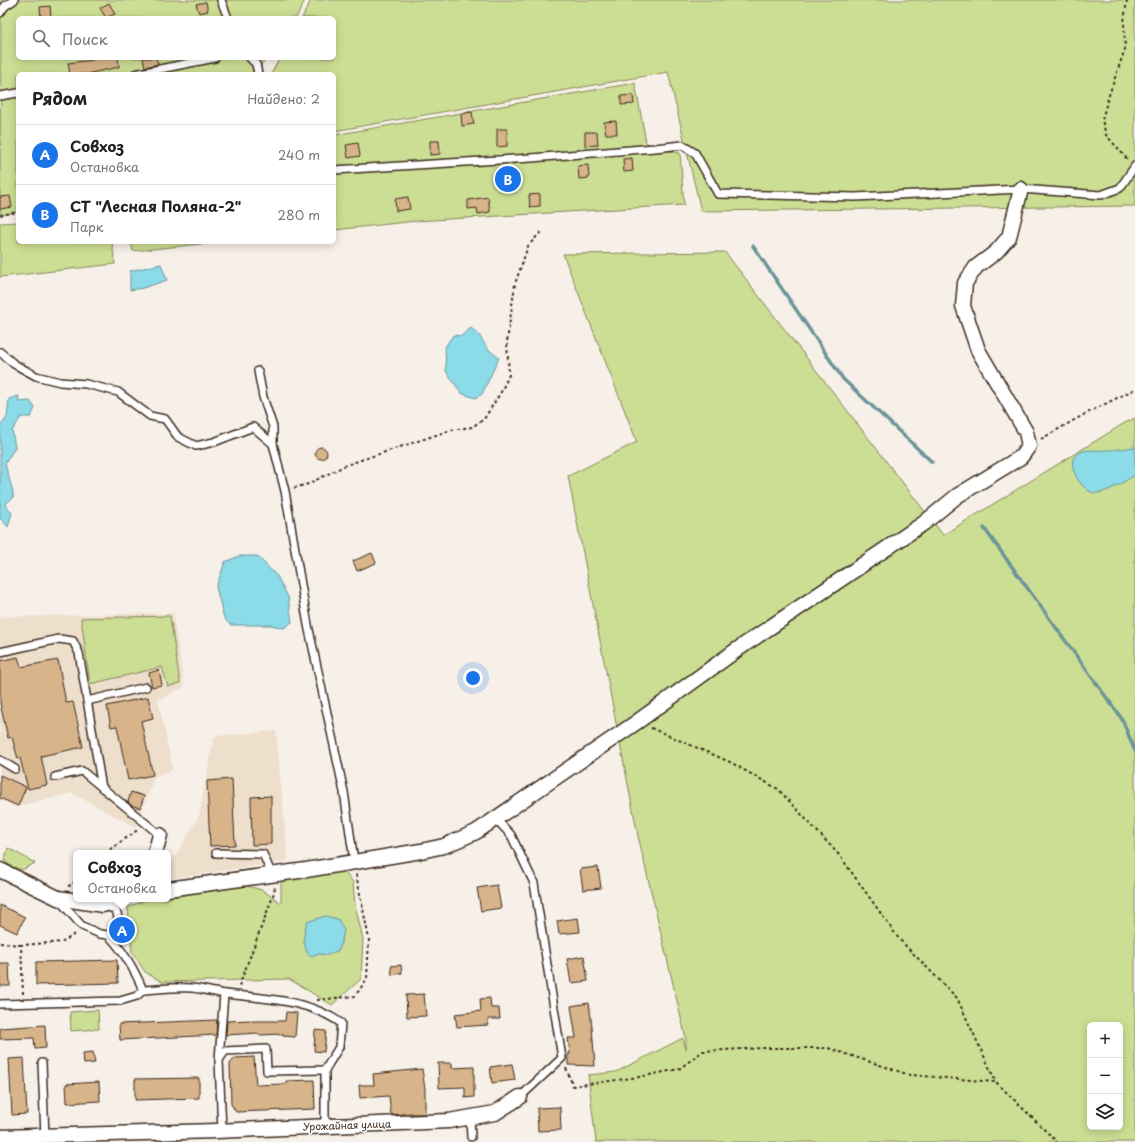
<!DOCTYPE html>
<html lang="ru">
<head>
<meta charset="utf-8">
<style>
	body { margin:0; font-family:"Playpen Sans",sans-serif; background:#f2f2f2; color:#202124 }
	.controls { position:absolute; right:12px; bottom:12px; display:grid; overflow:hidden; border-radius:6px; box-shadow:0 2px 10px #0003 }
	.controls button { width:36px; height:36px; display:grid; place-items:center; padding:0; border:0; border-bottom:1px solid #e0e0e0; background:#fff; color:#202124; font:20px sans-serif }
	.you { position:absolute; left:473px; top:678px; width:14px; height:14px; margin:-10px; border:3px solid #fff; border-radius:50%; background:#1a73e8; box-shadow:0 0 0 6px #1a73e833 }
	.badge { display:grid; place-items:center; width:26px; height:26px; border-radius:50%; background:#1a73e8; color:#fff; font-size:13px; font-weight:700 }
	.pin { position:absolute; translate:-50% -50%; border:2px solid #fff; box-shadow:0 1px 4px #0006 }
	.popup { position:absolute; left:73px; top:850px; width:98px; height:52px; box-sizing:border-box; display:grid; place-content:center; border-radius:6px; background:#fff; filter:drop-shadow(0 1px 3px #0005); font-size:13px; white-space:nowrap; color:#757577 }
	.popup b { font-size:15px; color:#202124 }
	.popup::after { content:''; position:absolute; left:50%; top:100%; margin-left:-8px; border:8px solid transparent; border-top-color:#fff }
	.list { margin:0; padding:0; list-style:none }
	h2 { display:flex; justify-content:space-between; align-items:center; height:52px; margin:0; padding:0 16px; font-size:17px }
	h2 small { font-size:13px; font-weight:400; color:#757577 }
	.list li { display:grid; grid-template-columns:26px 1fr auto; gap:12px; align-items:center; box-sizing:border-box; height:60px; padding:0 16px; border-top:1px solid #e0e0e0 }
	.list b { display:block; font-size:15px; white-space:nowrap }
	.list p { margin:0; font-size:13px; white-space:nowrap; color:#757577 }
	.list em { font-size:13px; font-style:normal; color:#757577 }
	.icon { flex:none; width:22px; height:22px; fill:none; stroke:currentColor; stroke-width:2; stroke-linecap:round; stroke-linejoin:round }
	.map { position:relative; flex:none; width:1135px; height:1142px; overflow:hidden }
	.search { position:absolute; background:#fff; box-shadow:0 2px 10px #0003; left:16px; top:16px; width:320px; height:44px; display:flex; align-items:center; gap:10px; box-sizing:border-box; padding:0 14px; border-radius:6px; color:#757577; font-size:15px }
	.panel { position:absolute; background:#fff; box-shadow:0 2px 10px #0003; left:16px; top:72px; width:320px; height:172px; border-radius:6px }
	.map>svg:first-child { display:block }
</style>
</head>
<body>
<div class="map">
<svg width="1135" height="1142" viewBox="0 0 1135 1142">
	<rect width="100%" height="100%" fill="#f7f0e8"/>
	<filter id="ink" filterUnits="userSpaceOnUse"><feTurbulence type="fractalNoise" baseFrequency=".025" numOctaves="2"/><feDisplacementMap in="SourceGraphic" scale="8" xChannelSelector="R" yChannelSelector="G"/><feConvolveMatrix kernelMatrix="1 2 1 2 8 2 1 2 1" color-interpolation-filters="sRGB"/></filter>
	<g filter="url(#ink)">
		<g fill="#eedecc">
			<path d="M173 613 184 687 158 700 173 770 155 776 135 827 72 793 16 807 0 800V617Z"/>
			<path d="M276 731 288 861 168 879V869L199 816 214 736Z"/>
		</g>
		<g fill="#ccde93" stroke="#848458" fill-rule="evenodd">
			<path d="M1 0H305L296 18H18V58H266L261 65 262 74H18V212L0 215Z"/>
			<path d="M311 0H1135V206L701 211 668 72 334 131V74H271L280 58H334V18H302Z"/>
			<path d="M635 83 646 142 655 148 680 153 684 205 416 221 334 230V135Z"/>
			<path d="M18 222V242H112L115 264 0 277V223Z"/>
			<path d="M131 242H220L133 251Z"/>
			<path d="M725 252 943 535 1123 424 1135 418V1142H596L588 1075 616 1072 683 1038 686 1049V1039L638 836 568 476 637 442 563 254ZM1090 1025H1120V1127H1090Z"/>
			<path d="M170 616 180 683 168 687 162 667 90 684 81 618Z"/>
			<path d="M8 848 35 863 22 870 11 866 4 861Z"/>
			<path d="M344 871 353 882 355 905 363 939 361 979 332 1005 289 979 162 982 145 972 132 952 128 907 148 899H168V897L247 886 262 890 281 903V880Z"/>
			<path d="M98 1010 99 1029 71 1031 70 1012Z"/>
		</g>
		<g fill="#8cdbe9" stroke="#6c9498">
			<path d="M161 264 167 280 143 288 130 290V271Z"/>
			<path d="M471 328 479 335 487 348 499 358 482 394 475 398 461 393 446 371 445 347 453 335 461 336Z"/>
			<path d="M19 396 18 402 30 401 35 408 31 417H21L12 431 15 447 5 464 13 492V498L5 504 12 513 8 527 0 518V427L7 417 9 399Z"/>
			<path d="M1135 447V475C1125 481 1108 493 1096 493 1082 493 1064 463 1077 454 1085 448 1098 451 1107 450 1117 450 1126 448 1135 447Z"/>
			<path d="M239 556H257L277 576 288 597 292 622 284 628 271 625H230L224 618 216 587 225 562Z"/>
			<path d="M325 916 338 919 344 931 339 950 328 955 318 954 309 956C302 943 303 936 307 922Z"/>
		</g>
		<g fill="none" stroke-linecap="round" stroke-linejoin="round">
			<g stroke="#6c9498" stroke-width="3.5">
				<path d="M753 246 843 379 932 462"/>
				<path d="M984 528 1122 719 1135 751"/>
			</g>
		</g>
		<g fill="#d8b48a" stroke="#3b2a1e">
			<path d="M206 2 208 11 199 13 196 4Z"/>
			<path d="M109 3 115 14 106 18 100 8Z"/>
			<path d="M50 6 51 18H41L40 7Z"/>
			<path d="M92 58H118L119 67 91 73V74H70L68 63 93 60Z"/>
			<path d="M143 58H156L158 64 145 67Z"/>
			<path d="M633 95 634 104 621 105V96Z"/>
			<path d="M472 112 474 124 462 126 461 114Z"/>
			<path d="M616 121 617 134H606L604 122Z"/>
			<path d="M497 129H507V146L497 147Z"/>
			<path d="M585 132H597L598 145 585 146Z"/>
			<path d="M430 141H439L440 154 430 155Z"/>
			<path d="M358 143 360 156 348 158 346 145Z"/>
			<path d="M632 158 633 171 624 172 623 159Z"/>
			<path d="M588 165 589 178 579 179 578 166Z"/>
			<path d="M540 194V206L530 207 529 195Z"/>
			<path d="M10 196 12 207 0 209V197Z"/>
			<path d="M408 197 410 209 396 211 395 199Z"/>
			<path d="M488 197 490 212 478 214 477 208 468 209V200Z"/>
			<circle cx="321" cy="453" r="6"/>
			<path d="M372 553 376 563 357 571 353 561Z"/>
			<path d="M18 657 21 667 58 660 66 703 73 702 83 747 41 756 47 785 28 789 20 758 18 759 12 737 8 738 0 703V661Z"/>
			<path d="M159 670 162 685 152 687 149 673Z"/>
			<path d="M148 697 153 718 141 721 153 775 128 780 117 726 111 727 107 706Z"/>
			<path d="M0 775 26 787 18 806 0 798Z"/>
			<path d="M232 779 235 845 210 846 207 781Z"/>
			<path d="M131 792 144 796 140 808 131 805 128 802Z"/>
			<path d="M271 796V844L252 845 251 797Z"/>
			<path d="M598 867 601 888 583 890 580 869Z"/>
			<path d="M497 885 501 908 481 911 477 888Z"/>
			<path d="M0 905 25 917 17 933 0 925Z"/>
			<path d="M578 918 580 932 559 934 557 921Z"/>
			<path d="M584 956 588 981 571 983 567 959Z"/>
			<path d="M117 960 118 983 36 985V962Z"/>
			<path d="M0 963H9L10 986H0Z"/>
			<path d="M401 965 402 973 392 975 391 966Z"/>
			<path d="M424 994 426 1016 407 1017 406 995Z"/>
			<path d="M490 998 491 1008H499L500 1019H488V1025L457 1027 455 1014 481 1011 480 999Z"/>
			<path d="M589 1003 592 1027 595 1066 568 1065V1054H570L568 1038H576L571 1006Z"/>
			<path d="M286 1012 297 1013 295 1037 284 1036V1034L258 1035V1033L226 1035 227 1021 251 1020V1021H285Z"/>
			<path d="M217 1020 216 1035 120 1040 119 1024Z"/>
			<path d="M45 1025 46 1048 35 1049 34 1038 0 1039V1028Z"/>
			<path d="M315 1030 326 1031 324 1052 314 1051Z"/>
			<path d="M93 1052 95 1063 84 1064 83 1053Z"/>
			<path d="M254 1057 256 1085 286 1084V1081L314 1080 315 1109 236 1112 231 1104 230 1064 235 1058Z"/>
			<path d="M24 1058 27 1114 12 1115 9 1059Z"/>
			<path d="M438 1063H452V1068L474 1067V1097L465 1098V1087L439 1088Z"/>
			<path d="M512 1064 515 1080 492 1083 490 1067Z"/>
			<path d="M422 1069 425 1089V1114H412V1113L391 1115 389 1096 360 1098 359 1085H374L373 1074Z"/>
			<path d="M199 1078V1098L135 1100V1079Z"/>
			<path d="M99 1082 100 1101 67 1103 66 1084Z"/>
			<path d="M560 1107 561 1130 538 1131 537 1108Z"/>
		</g>
		<g fill="none" stroke-linecap="round" stroke-linejoin="round">
			<g stroke="#3b2a1e" stroke-width="10">
				<g id="lane">
					<path d="M221 0 228 18"/>
					<path d="M0 13 5 6 14 0"/>
					<path d="M250 58 256 64 258 74"/>
					<path d="M135 74 215 58"/>
					<path d="M0 96 18 93"/>
					<path d="M334 170 531 158 655 148 682 145 695 153 718 194 855 197 1021 189 1101 195 1120 188 1135 166"/>
					<path d="M0 352 14 364 36 376 60 382 86 384 118 392 150 416 165 419 178 437 196 446 214 442 253 427 273 444"/>
					<path d="M258 371 263 397 273 427V444L285 491 308 625 344 792 354 861"/>
					<path d="M0 652 59 639 73 641 79 653 102 788"/>
					<path d="M87 701 146 687"/>
					<path d="M0 760 15 769"/>
					<path d="M55 777 82 771 160 835"/>
					<path d="M496 819 511 835 534 883 562 1058 520 1097"/>
					<path d="M216 853 263 854 272 875"/>
					<path d="M59 900 82 926 100 934 108 935 113 932 116 928 118 917 116 910 106 906"/>
					<path d="M108 935C123 950 135 971 143 990 159 989 176 987 192 988 204 989 215 993 226 994 266 999 306 999 341 1023L339 1047 325 1070V1126"/>
					<path d="M0 1004 120 1001 137 996 143 990"/>
					<path d="M219 1059 224 994"/>
					<path d="M42 1063 45 1136"/>
					<path d="M470 1118 471 1137"/>
					<path d="M222 1131 219 1060 225 1051 266 1049 267 1071 325 1070"/>
				</g>
			</g>
			<g stroke="#3b2a1e" stroke-width="17">
				<g id="street">
					<path d="M155 853 160 835"/>
					<path d="M0 870 58 898 103 905 120 899"/>
					<path d="M168 889 306 870 421 851 444 846 476 832 637 722 738 649 924 523 957 496 1021 457 1029 446 1026 432 978 350 963 306 965 283 976 267 996 252 1009 237 1021 189"/>
					<path d="M0 1137 216 1131 449 1121 495 1113 520 1097"/>
				</g>
			</g>
			<g stroke="#3b2a1e" stroke-width="2" stroke-dasharray="3 3" stroke-linecap="butt">
				<path d="M1127 0 1124 22 1125 49 1108 98 1102 120 1106 135 1128 160"/>
				<path d="M0 215 18 212"/>
				<path d="M1041 439 1085 414 1135 389"/>
				<path d="M294 488 308 484 346 465 451 430 472 427 484 419 501 392 509 375 507 342 515 284 528 246 541 232"/>
				<path d="M651 728 730 762 778 789 840 856 899 939 957 998 996 1082 1057 1142"/>
				<path d="M105 853 139 829"/>
				<path d="M68 886 72 885 76 879"/>
				<path d="M0 943 21 945"/>
				<path d="M239 986 273 896 275 887"/>
				<path d="M23 994 21 945 63 942 76 933"/>
				<path d="M317 1000 355 996 367 979 369 939 356 874"/>
				<path d="M566 1068 573 1086 639 1077 679 1069 703 1051 763 1048H828L910 1075 996 1082"/>
			</g>
			<use href="#lane" stroke="#fff" stroke-width="7"/>
			<use href="#street" stroke="#fff" stroke-width="14"/>
		</g>
	</g>
	<g text-anchor="middle" stroke-width="3" stroke-linejoin="round" paint-order="stroke">
		<g font-size="10" fill="#3b2a1e" stroke="#fff">
			<text transform="translate(347 1125) rotate(-2)" y="4">Урожайная улица</text>
		</g>
	</g>
</svg>
<div class="controls">
<button>+</button>
<button>−</button>
<button><svg class="icon" aria-label="layers" viewBox="0 0 24 24"><path d="M12 4l9 5-9 5-9-5zM3 14l9 5 9-5"/></svg></button>
</div>
<div class="you"></div>
<div class="pin badge" style="left:122px;top:930px">A</div>
<div class="popup"><b>Совхоз</b>Остановка</div>
<div class="pin badge" style="left:508px;top:179px">B</div>
<div class="search"><svg class="icon" aria-label="search" viewBox="0 0 24 24"><circle cx="10" cy="10" r="6"/><path d="M15 15l6 6"/></svg>Поиск</div>
<section class="panel">
<h2>Рядом<small>Найдено: 2</small></h2>
<ul class="list">
<li><span class="badge">A</span><div><b>Совхоз</b><p>Остановка</p></div><em>240 m</em></li>
<li><span class="badge">B</span><div><b>СТ &quot;Лесная Поляна-2&quot;</b><p>Парк</p></div><em>280 m</em></li>
</ul>
</section>
</div>
</body>
</html>
